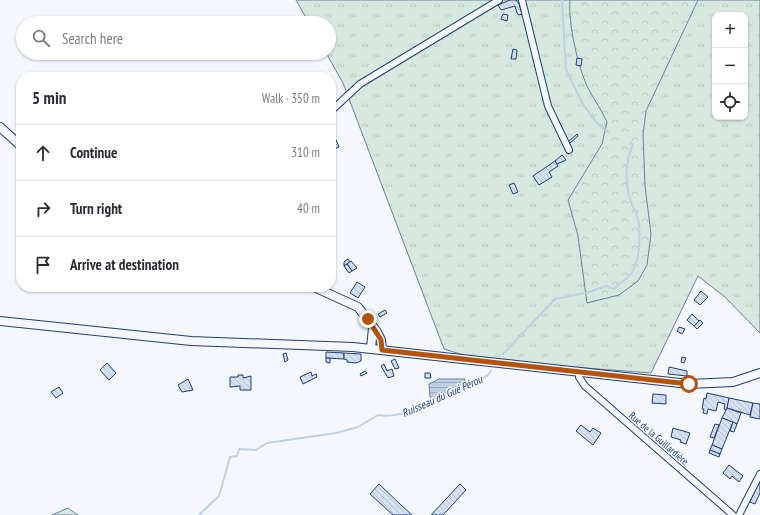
<!DOCTYPE html>
<html lang="en">
<head>
<meta charset="utf-8">
<style>
	body { margin:0; font-family:"PT Sans Narrow",sans-serif; background:#f7f7f7; color:#2b2b33 }
	.controls { position:absolute; right:12px; top:12px; display:grid; overflow:hidden; border-radius:8px; box-shadow:0 1px 3px #0004 }
	.controls button { width:36px; height:36px; display:grid; place-items:center; padding:0; border:0; border-bottom:1px solid #e1e1e2; background:#fff; color:#2b2b33; font:20px sans-serif }
	.stop { position:absolute; width:12px; height:12px; margin:-9px; border:3px solid #b45309; border-radius:50%; background:#fff }
	.stop.end { background:#b45309; border-color:#fff; box-shadow:0 1px 4px #0008 }
	.list { margin:0; padding:0; list-style:none }
	h2 { display:flex; justify-content:space-between; align-items:center; height:52px; margin:0; padding:0 16px; font-size:17px }
	h2 small { font-size:13px; font-weight:400; color:#7c7c81 }
	.list li { display:grid; grid-template-columns:26px 1fr auto; gap:12px; align-items:center; box-sizing:border-box; height:56px; padding:0 16px; border-top:1px solid #e1e1e2 }
	.list b { display:block; font-size:15px; white-space:nowrap }
	.list em { font-size:13px; font-style:normal; color:#7c7c81 }
	.icon { flex:none; width:22px; height:22px; fill:none; stroke:currentColor; stroke-width:2; stroke-linecap:round; stroke-linejoin:round }
	.map { position:relative; flex:none; width:760px; height:515px; overflow:hidden }
	.search { position:absolute; background:#fff; box-shadow:0 1px 3px #0004; left:16px; top:16px; width:320px; height:44px; display:flex; align-items:center; gap:10px; box-sizing:border-box; padding:0 14px; border-radius:22px; color:#7c7c81; font-size:15px }
	.panel { position:absolute; background:#fff; box-shadow:0 1px 3px #0004; left:16px; top:72px; width:320px; height:220px; border-radius:16px }
	.map>svg:first-child { display:block }
</style>
</head>
<body>
<div class="map">
<svg width="760" height="515" viewBox="0 0 760 515">
	<defs>
		<pattern id="grass-tufts" width="24" height="20" patternUnits="userSpaceOnUse"><rect width="24" height="20" fill="#d7e8df"/><path d="M3 7l-1-3M5 7V3M7 7l1-3M15 17l-1-3M17 17v-4M19 17l1-3" fill="none" stroke="#b8c8c3"/></pattern>
		<pattern id="forest-crowns" width="20" height="18" patternUnits="userSpaceOnUse"><rect width="20" height="18" fill="#d7e8df"/><path d="M2 6a3 3 0 1 1 6 0M12 15a3 3 0 1 1 6 0" fill="none" stroke="#b8c8c3"/></pattern>
		<pattern id="water-rules" width="6" height="5" patternUnits="userSpaceOnUse"><rect width="6" height="5" fill="#bed0e5"/><path d="M0 2.5h6" fill="none" stroke="#9aaabe"/></pattern>
		<pattern id="building-back-hatch" width="6" height="6" patternUnits="userSpaceOnUse"><rect width="6" height="6" fill="#d5e0f0"/><path d="M-1 5l2 2M0 0l6 6M5-1l2 2" fill="none" stroke="#b6c1d1"/></pattern>
	</defs>
	<rect width="100%" height="100%" fill="#f4f7fb"/>
	<g fill="url(#grass-tufts)" stroke="#687fa3" fill-rule="evenodd">
		<path d="M296 0H760V333L725 297 698 276 651 373 572 367 499 366 444 349 343 83 326 53H329V23H309ZM715 15H745V117H715Z"/>
		<path d="M68 508 78 515H52Z"/>
	</g>
	<path fill="url(#forest-crowns)" stroke="#687fa3" d="M570 0H698L646 111 643 135 645 186 651 234 647 265 638 281 619 295 587 303 578 236 568 200 602 144 607 122C602 111 595 101 589 90 578 69 568 23 570 0Z"/>
	<path fill="url(#water-rules)" stroke="#687fa3" d="M439 379H465V382L433 399 430 397 429 384Z"/>
	<g fill="none" stroke-linecap="round" stroke-linejoin="round">
		<g stroke="#bed0e5" stroke-width="2">
			<path d="M562 0 566 70 583 104 596 122 608 132"/>
			<path d="M503 354 555 299 589 292 606 286 614 289C619 284 625 280 630 275 640 264 641 233 638 219 636 211 631 204 629 196 625 178 625 161 633 145L630 142"/>
			<path d="M199 515 219 496 230 457 237 456 239 449 256 450 267 443 336 433 358 427 378 415C405 421 464 388 488 375L491 371"/>
		</g>
	</g>
	<g fill="url(#building-back-hatch)" stroke="#1d3f73">
		<path d="M510 0H516L519 4 522 14 519 15 517 13 515 6 501 10 498 5Z"/>
		<path d="M503 14 508 15 507 21 501 19Z"/>
		<path d="M513 49 517 50 516 59H511Z"/>
		<path d="M577 58 582 59 581 66 576 65Z"/>
		<path d="M333 133 339 147 332 150 331 134Z"/>
		<path d="M577 134 578 136 570 143 568 142Z"/>
		<path d="M562 155 566 160 557 164 555 161Z"/>
		<path d="M555 161 558 166 549 172 552 177 539 185 533 176Z"/>
		<path d="M514 183 518 192 513 194 509 185Z"/>
		<path d="M348 259 350 262 344 266V262Z"/>
		<path d="M351 261 357 268 352 271 347 264Z"/>
		<path d="M347 264 352 271 349 273 344 266Z"/>
		<path d="M357 282 365 287 358 298 350 293Z"/>
		<path d="M701 291 708 297 700 305 694 300Z"/>
		<path d="M385 310 387 313 380 317 378 314Z"/>
		<path d="M692 314 699 321 694 326 687 320Z"/>
		<path d="M700 320 703 323 697 329 694 326Z"/>
		<path d="M679 327 685 329 682 334 677 331Z"/>
		<path d="M326 352 344 353V359L326 358Z"/>
		<path d="M286 353 288 360 285 362 283 354Z"/>
		<path d="M344 353 361 354V361L356 363 347 362V360L344 359Z"/>
		<path d="M682 357 686 358 684 363 681 362Z"/>
		<path d="M326 358H330V363L326 362Z"/>
		<path d="M395 359 399 368 395 369 391 361Z"/>
		<path d="M107 363 116 373 109 380 100 370Z"/>
		<path d="M384 364 387 371 392 369 394 376 388 378 381 366Z"/>
		<path d="M669 367 687 371V376L668 374Z"/>
		<path d="M365 371 367 373 361 376 360 374Z"/>
		<path d="M311 372 312 376 316 374 317 377 303 384 300 377Z"/>
		<path d="M425 373H430L431 378H425Z"/>
		<path d="M238 375H243V378L251 376V390H240V386L230 387V377H238Z"/>
		<path d="M188 379 193 390 182 392 178 385Z"/>
		<path d="M59 387 63 393 56 398 51 392Z"/>
		<path d="M707 393 729 398 727 410 724 409 725 404 718 402 716 411 708 409 707 414 703 413 704 409H702L704 398 706 399Z"/>
		<path d="M653 394 666 395V404L652 403Z"/>
		<path d="M729 398 753 403 750 415 727 408Z"/>
		<path d="M753 403 760 404V419L750 417Z"/>
		<path d="M727 408 741 413 737 424 722 418Z"/>
		<path d="M722 418 733 422 722 449 712 445Z"/>
		<path d="M733 422 737 424 734 432 730 431Z"/>
		<path d="M715 424 719 425 714 438 710 437Z"/>
		<path d="M581 425 590 432 593 428 601 433 593 445 576 431Z"/>
		<path d="M673 428 690 433 686 444 680 442 681 440 671 437Z"/>
		<path d="M712 445 722 449 720 454 710 450Z"/>
		<path d="M710 450 720 454 719 457 709 453Z"/>
		<path d="M729 465 743 476 739 482 732 476 730 479 723 473Z"/>
		<path d="M758 481 760 482V493L755 504 750 502Z"/>
		<path d="M379 484 400 504 412 515H393L370 494Z"/>
		<path d="M460 484 466 490 443 515H431Z"/>
	</g>
	<g fill="none" stroke-linecap="round" stroke-linejoin="round">
		<g stroke="#1d3f73" stroke-width="8">
			<g id="street">
				<path d="M522 0 548 106 569 150"/>
				<path d="M331 111 360 84 499 0"/>
				<path d="M579 372V377L585 386 733 515"/>
				<path d="M739 515 760 474"/>
			</g>
		</g>
		<g stroke="#1d3f73" stroke-width="10">
			<g id="secondary">
				<path d="M0 127 21 146"/>
				<path d="M314 287 358 307 377 332 381 340 382 349"/>
				<path d="M0 321 191 341 353 347 689 384 733 382 760 373"/>
				<path d="M371 348 373 328"/>
			</g>
		</g>
		<use href="#street" stroke="#f4f7fb" stroke-width="6"/>
		<use href="#secondary" stroke="#f4f7fb" stroke-width="8"/>
	</g>
	<g fill="none" stroke-linecap="round" stroke-linejoin="round">
		<path stroke="#b45309" stroke-width="5" d="M368 319 381 340 382 350 689 384"/>
	</g>
	<g text-anchor="middle" stroke-width="3" stroke-linejoin="round" paint-order="stroke">
		<g font-size="10" fill="#1d3f73" stroke="#f4f7fb">
			<text transform="translate(659 438) rotate(41)" y="4">Rue de la Guillardière</text>
		</g>
		<g font-size="11" font-style="italic" fill="#1d3f73" stroke="#f4f7fb">
			<text transform="translate(442 396) rotate(-24)" y="4">Ruisseau du Gué Pérou</text>
		</g>
	</g>
</svg>
<div class="controls">
<button>+</button>
<button>−</button>
<button><svg class="icon" aria-label="locate" viewBox="0 0 24 24"><circle cx="12" cy="12" r="6"/><path d="M12 2v4M12 18v4M2 12h4M18 12h4"/></svg></button>
</div>
<div class="stop" style="left:689px;top:384px"></div>
<div class="stop end" style="left:368px;top:319px"></div>
<div class="search"><svg class="icon" aria-label="search" viewBox="0 0 24 24"><circle cx="10" cy="10" r="6"/><path d="M15 15l6 6"/></svg>Search here</div>
<section class="panel">
<h2>5 min<small>Walk · 350 m</small></h2>
<ul class="list">
<li><svg class="icon" aria-label="ahead" viewBox="0 0 24 24"><path d="M12 20V5M6 11l6-6 6 6"/></svg><div><b>Continue</b></div><em>310 m</em></li>
<li><svg class="icon" aria-label="right" viewBox="0 0 24 24"><path d="M7 20v-9h11M14 6l5 5-5 5"/></svg><div><b>Turn right</b></div><em>40 m</em></li>
<li><svg class="icon" aria-label="arrive" viewBox="0 0 24 24"><path d="M6 21V4h12l-3 4 3 4H6"/></svg><div><b>Arrive at destination</b></div></li>
</ul>
</section>
</div>
</body>
</html>
